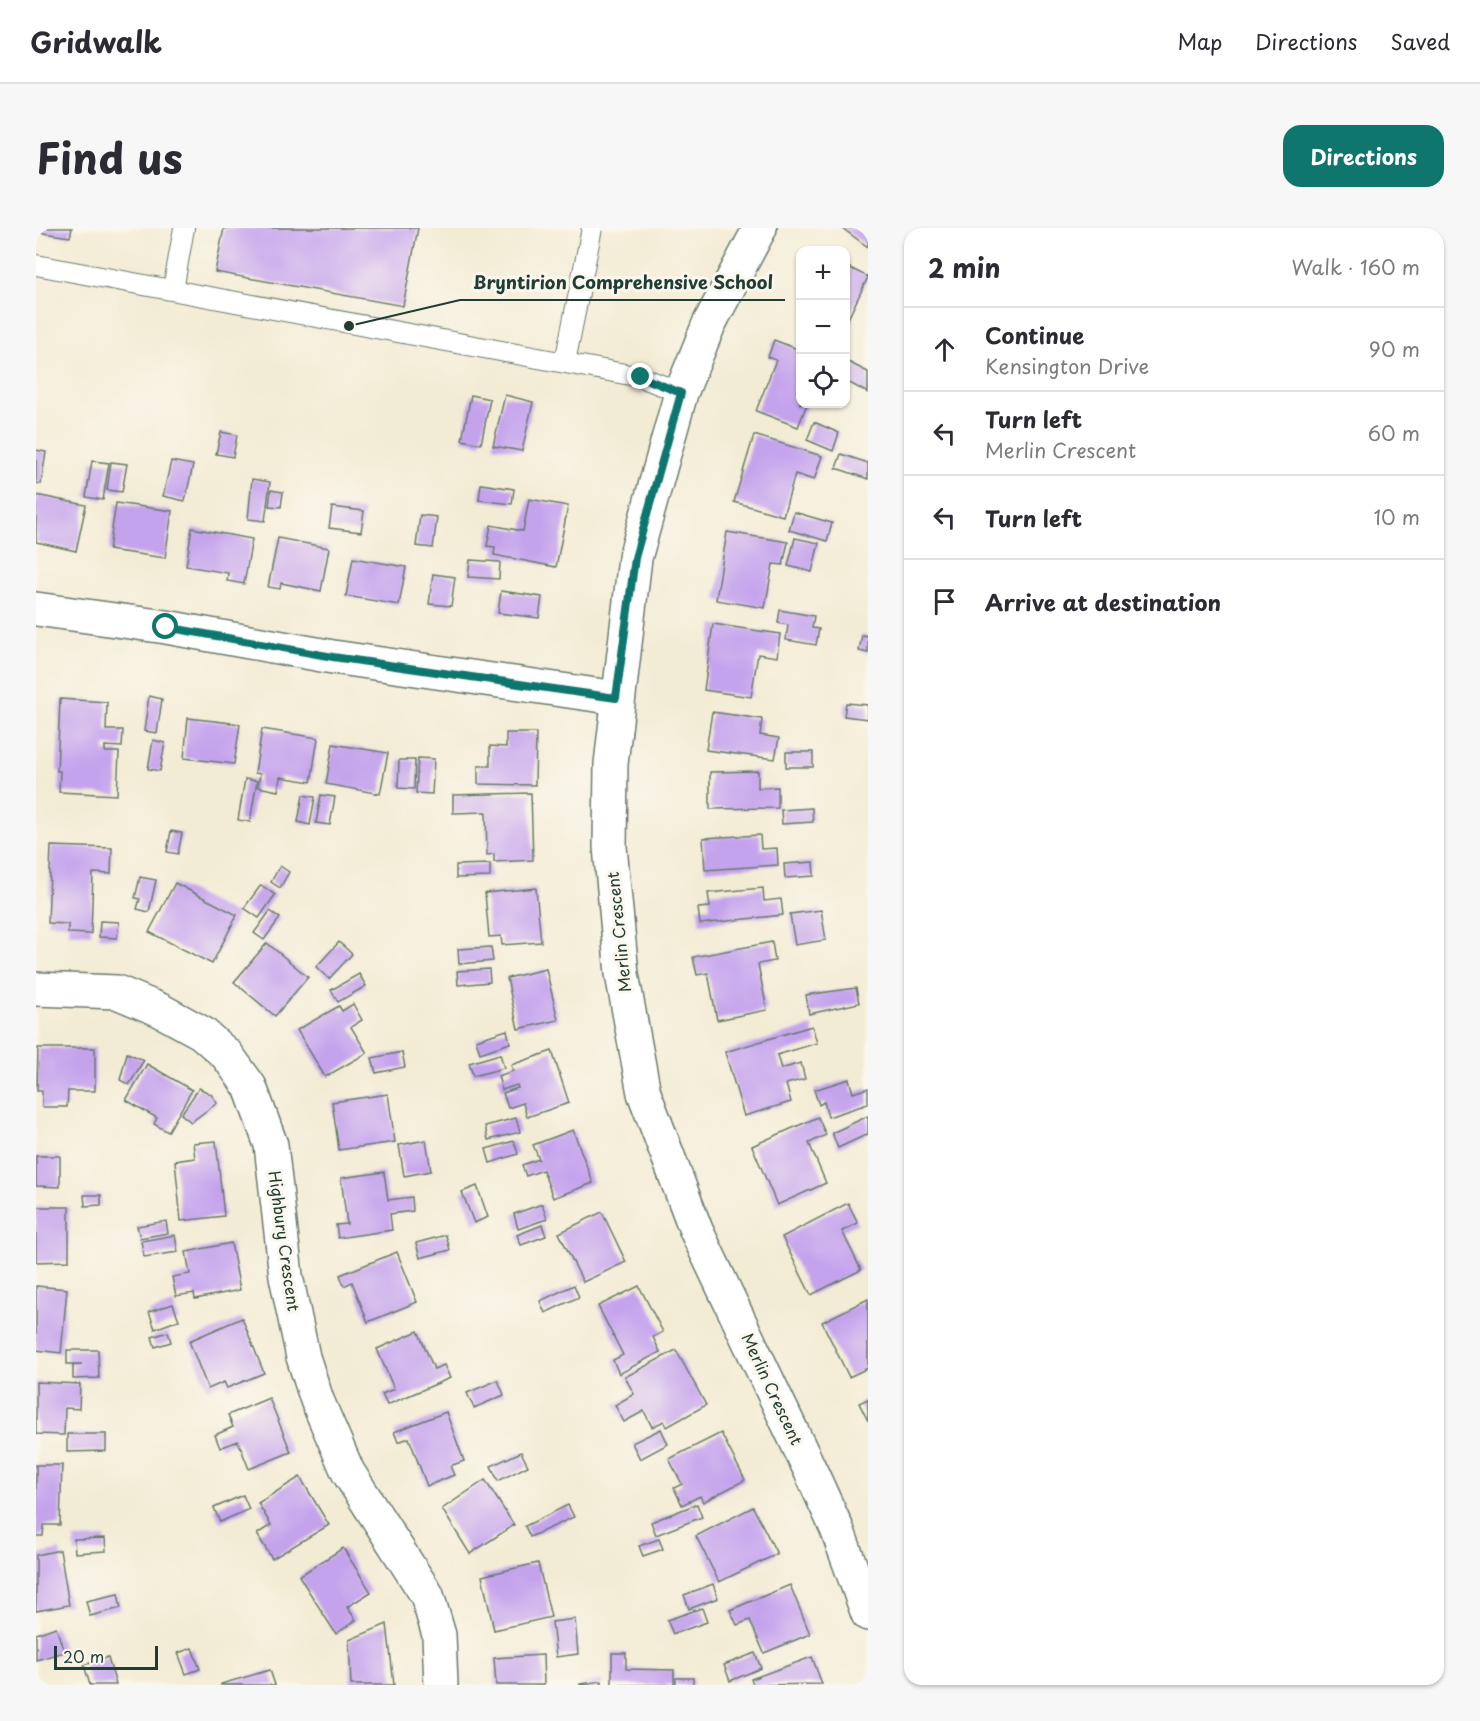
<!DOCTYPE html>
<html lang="en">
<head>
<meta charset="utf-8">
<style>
	body { margin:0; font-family:"Playpen Sans",sans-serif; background:#f7f7f7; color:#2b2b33 }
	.controls { position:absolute; right:18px; top:18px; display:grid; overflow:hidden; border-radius:12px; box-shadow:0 2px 4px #0004 }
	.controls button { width:54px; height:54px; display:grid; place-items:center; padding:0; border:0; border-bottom:2px solid #e1e1e2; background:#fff; color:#2b2b33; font:30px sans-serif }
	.scale { position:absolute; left:18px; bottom:15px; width:104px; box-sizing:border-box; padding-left:6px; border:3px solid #1f3d34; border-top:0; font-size:16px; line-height:21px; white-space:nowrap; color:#1f3d34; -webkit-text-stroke:4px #fbf7ec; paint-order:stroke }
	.stop { position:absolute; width:18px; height:18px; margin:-14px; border:4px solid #0f766e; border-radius:50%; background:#fff }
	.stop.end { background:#0f766e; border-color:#fff; box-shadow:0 2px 6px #0008 }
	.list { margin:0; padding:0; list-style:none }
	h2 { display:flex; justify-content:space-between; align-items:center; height:78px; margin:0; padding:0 24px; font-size:26px }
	h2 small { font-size:20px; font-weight:400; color:#7c7c81 }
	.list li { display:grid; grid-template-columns:39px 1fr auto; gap:18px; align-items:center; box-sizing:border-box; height:84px; padding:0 24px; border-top:2px solid #e1e1e2 }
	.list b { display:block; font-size:22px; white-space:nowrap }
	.list p { margin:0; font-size:20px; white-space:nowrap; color:#7c7c81 }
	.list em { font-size:20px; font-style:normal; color:#7c7c81 }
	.icon { flex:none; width:33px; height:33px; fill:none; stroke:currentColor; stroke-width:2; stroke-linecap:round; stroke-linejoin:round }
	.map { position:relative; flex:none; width:832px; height:1457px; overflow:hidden; border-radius:18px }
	header { display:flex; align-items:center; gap:36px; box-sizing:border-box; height:84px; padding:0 30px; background:#fff; border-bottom:2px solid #e1e1e2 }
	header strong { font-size:28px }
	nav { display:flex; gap:33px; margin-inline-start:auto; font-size:21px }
	.intro { display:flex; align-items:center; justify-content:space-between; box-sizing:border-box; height:144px; padding:0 36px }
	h1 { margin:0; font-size:42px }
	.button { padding:15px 27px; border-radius:18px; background:#0f766e; color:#fff; font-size:21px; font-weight:700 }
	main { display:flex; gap:36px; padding:0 36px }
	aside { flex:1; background:#fff; border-radius:18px; box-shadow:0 2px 4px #0004 }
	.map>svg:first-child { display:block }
</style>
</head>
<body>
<header>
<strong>Gridwalk</strong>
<nav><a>Map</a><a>Directions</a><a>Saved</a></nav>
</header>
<div class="intro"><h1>Find us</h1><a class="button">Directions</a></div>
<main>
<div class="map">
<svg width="832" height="1457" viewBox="0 0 832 1457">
	<rect width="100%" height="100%" fill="#fbf7ec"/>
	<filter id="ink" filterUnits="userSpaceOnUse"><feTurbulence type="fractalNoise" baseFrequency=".0167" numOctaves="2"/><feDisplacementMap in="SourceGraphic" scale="12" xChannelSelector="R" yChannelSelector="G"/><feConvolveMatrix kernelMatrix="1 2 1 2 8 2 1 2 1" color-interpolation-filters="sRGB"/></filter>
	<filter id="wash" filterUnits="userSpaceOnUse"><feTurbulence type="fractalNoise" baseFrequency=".008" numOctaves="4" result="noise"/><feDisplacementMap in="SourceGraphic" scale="24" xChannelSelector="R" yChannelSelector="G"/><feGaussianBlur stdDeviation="1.35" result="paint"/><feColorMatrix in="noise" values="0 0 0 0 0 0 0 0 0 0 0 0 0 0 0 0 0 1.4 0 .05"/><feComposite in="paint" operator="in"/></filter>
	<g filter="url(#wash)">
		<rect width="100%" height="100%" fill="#f3ecd5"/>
		<g id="blocks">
			<g fill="#c4a3ed">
				<path d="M0 0H36L34 9 0 4Z"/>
				<path d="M188 0H382L367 78 179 44Z"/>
				<path d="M806 0H832V19Z"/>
				<path d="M810 38 832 49 810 95Z"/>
				<path d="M738 112 764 122V176H771L762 199 720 183 740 132 732 129Z"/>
				<path d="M810 133 832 144V165L810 153Z"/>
				<path d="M435 167 454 171 445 216 426 212Z"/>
				<path d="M469 167 497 174 486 223 457 218Z"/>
				<path d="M778 194 803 205 797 223 771 212Z"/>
				<path d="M185 204 201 207 197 229 180 226Z"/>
				<path d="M718 207 786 228 778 252 759 246 747 288 698 274Z"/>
				<path d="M0 222 10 224 5 256 0 255Z"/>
				<path d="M805 226 832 235V251L800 240Z"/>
				<path d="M56 233 73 235 67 272 50 269Z"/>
				<path d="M135 233 157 237 149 273 127 268Z"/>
				<path d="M75 234 91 236 86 264 71 262Z"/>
				<path d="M216 251 234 254 229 293 212 291Z"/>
				<path d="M445 256 478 261 476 276 443 272Z"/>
				<path d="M235 262 247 264 245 279 233 278Z"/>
				<path d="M0 267 50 277 40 323 0 314Z"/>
				<path d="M493 271 532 278 520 339 458 327 459 319 451 318 455 297 487 303Z"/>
				<path d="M80 275 136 283 129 330 73 322Z"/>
				<path d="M296 279 328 283 325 304 293 300Z"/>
				<path d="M758 284 796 295 791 313 753 302Z"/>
				<path d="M384 287 401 289 397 320 380 318Z"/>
				<path d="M156 300 216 311 208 356 191 353 192 345 150 338Z"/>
				<path d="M691 304 752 314 747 337 737 336 729 380 680 372Z"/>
				<path d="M242 310 293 320 285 363 245 355 244 361 232 359Z"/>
				<path d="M759 310 783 315 776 344 752 338Z"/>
				<path d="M317 330 370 339 363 377 310 368Z"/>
				<path d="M434 332 464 334 463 351 432 349Z"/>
				<path d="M397 346 419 349 415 378 393 376Z"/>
				<path d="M465 363 506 369 503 390 462 385Z"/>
				<path d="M744 382 778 388 776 400 783 401 780 417 750 412 752 397 742 395Z"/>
				<path d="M677 396 744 406 741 429 722 426 715 469 668 462Z"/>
				<path d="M826 407 832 408V425L823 423Z"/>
				<path d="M113 468 126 471 121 505 108 503Z"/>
				<path d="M24 471 71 474 70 502H87L86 519 69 518V524H83L81 567 23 564 24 543H21Z"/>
				<path d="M810 475 832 477V491L808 488Z"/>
				<path d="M676 484 726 491 724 507 743 510 739 531 670 522Z"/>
				<path d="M152 490 204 496 198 536 148 530Z"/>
				<path d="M226 501 282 510 275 554 244 549 242 563 222 559 224 546 219 545Z"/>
				<path d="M470 505H500L499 557 442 556V538H454V518L470 519Z"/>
				<path d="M117 512 129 515 124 543 112 541Z"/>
				<path d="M297 516 352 525 344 566 290 556Z"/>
				<rect x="750" y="524" width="27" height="15"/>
				<path d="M382 530 398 531 396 566 380 565Z"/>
				<path d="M363 532H379L378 561 362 560Z"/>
				<path d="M722 543V560L742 559V580L674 581V544Z"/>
				<path d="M209 551 221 553 214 594 202 592Z"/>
				<path d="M495 565 497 632 458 634V626L451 627 450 584 417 585V567Z"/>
				<path d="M267 567 279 569 274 597 262 594Z"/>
				<path d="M285 567 299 569 294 597 280 595Z"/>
				<path d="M776 580 777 594 746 596 745 582Z"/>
				<path d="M135 603 146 605 142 626 131 624Z"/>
				<path d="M724 607 725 621 741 620 742 637 669 642 667 610Z"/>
				<path d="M15 618 76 620 75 646 57 645 55 706 32 705V696L12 695Z"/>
				<path d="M777 634 778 648 749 650 748 636Z"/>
				<path d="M454 636V649L420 650V637Z"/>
				<path d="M244 638 253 644 244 660 235 654Z"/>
				<path d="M104 649 120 652 113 684 101 681 104 671 99 670Z"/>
				<path d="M139 655 201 687 176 736 113 704Z"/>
				<path d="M225 657 239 667 223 690 208 680Z"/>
				<path d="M500 660 505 714 466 717 465 708 453 709 449 665Z"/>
				<path d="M727 660 728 673 745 671 747 687 664 696 662 680 674 679 672 665Z"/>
				<path d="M785 682 790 712 759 717 754 686Z"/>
				<path d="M234 683 244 690 228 712 218 705Z"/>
				<path d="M64 693 83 694 81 710 63 709Z"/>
				<path d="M303 714 316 726 293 751 280 739Z"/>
				<path d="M736 714 739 733 722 736 731 782 681 792 672 745 661 747 657 729Z"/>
				<path d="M231 715 272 749 239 788 198 754Z"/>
				<path d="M455 719 457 733 423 736 422 721Z"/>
				<path d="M453 741 454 754 422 757 421 743Z"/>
				<path d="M510 741 522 792 482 801 471 750Z"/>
				<path d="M323 746 330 758 302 774 295 762Z"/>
				<path d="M820 760 823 775 773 786 770 767Z"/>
				<path d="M317 776 326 792 315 799 331 825 289 849 261 802 303 778 306 783Z"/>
				<path d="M776 798 781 815 741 827 745 841 765 835 769 851 750 856 755 874 708 888 689 824Z"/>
				<path d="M471 802 474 815 444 825 440 812Z"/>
				<path d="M2 820H59V863H32L31 879H6V863H1Z"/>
				<path d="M516 823 533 875 491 889 487 875 472 880 467 865 482 860 481 857 466 862 462 848 477 843 475 837Z"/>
				<path d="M366 824 369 839 340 845 336 830Z"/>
				<path d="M91 825 108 832 93 857 84 852Z"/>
				<path d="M464 826 468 840 437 848 433 835Z"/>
				<path d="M111 836 156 862 132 904 118 896 121 890 90 872Z"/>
				<path d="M813 851 817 865 832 860V876L792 889 788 874 783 877 778 862Z"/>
				<path d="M163 860 175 866 181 875 155 894 145 886Z"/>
				<path d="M352 866 359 914 303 922 296 874Z"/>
				<path d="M832 888V906L802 920 796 905Z"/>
				<path d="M782 889 790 907 773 915 790 955 741 977 716 918Z"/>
				<path d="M480 890 484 904 452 912 449 898Z"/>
				<path d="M537 902 557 955 517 970 507 942 490 948 486 937 503 931 497 917Z"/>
				<path d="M390 912 395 943 368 948 363 917Z"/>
				<path d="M180 913 188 988 145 993 139 933 159 930 157 915Z"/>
				<path d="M478 913 482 926 454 935 450 921Z"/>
				<path d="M0 928H24V959L0 958Z"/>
				<path d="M348 944 352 972 376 969 377 983 354 986 356 1002 302 1010 300 997 311 996 305 950Z"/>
				<path d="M441 958 452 989 438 995 426 964Z"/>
				<path d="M48 967H65V977L49 978Z"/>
				<path d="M812 975 822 995 806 1003 825 1042 775 1067 746 1009Z"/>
				<path d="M506 976 511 991 482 1001 478 986Z"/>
				<path d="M0 979H33V1033L0 1034Z"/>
				<path d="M566 984 590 1034 547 1054 523 1005Z"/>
				<path d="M130 993 132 1005 104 1010 101 998Z"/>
				<path d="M506 997 510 1008 485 1017 481 1007Z"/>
				<path d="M139 1007 142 1024 108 1029 105 1013Z"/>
				<path d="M410 1007 414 1022 384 1030 380 1015Z"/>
				<path d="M195 1015 204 1062 159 1071 158 1065 140 1068 136 1049 154 1046 150 1024Z"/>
				<path d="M361 1024 381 1074 332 1094 316 1054 308 1058 304 1047Z"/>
				<path d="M538 1057 543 1069 509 1085 504 1073Z"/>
				<path d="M0 1058 31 1061 25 1125 0 1122Z"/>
				<path d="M603 1058 627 1104 617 1109 624 1124 583 1146 577 1132 587 1127 562 1078Z"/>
				<path d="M832 1071V1140L813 1149 786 1094Z"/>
				<path d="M137 1076 143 1092 119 1101 113 1084Z"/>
				<path d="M206 1090 228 1145 191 1160 188 1154 172 1161 153 1113Z"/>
				<path d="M382 1103 398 1141 408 1137 414 1150 351 1177 346 1166 358 1161 341 1121Z"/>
				<path d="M132 1104 135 1114 119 1119 116 1109Z"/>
				<path d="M31 1122H62L63 1150 37 1151V1137L46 1136H31Z"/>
				<path d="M640 1122 670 1177 631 1199 628 1193 616 1199 608 1183 588 1194 579 1177 598 1166 589 1149Z"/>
				<path d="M462 1152 468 1167 438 1180 431 1165Z"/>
				<path d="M0 1154 44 1156 43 1181 29 1180 28 1207 0 1206Z"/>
				<path d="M233 1170 255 1224 213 1241 202 1213 184 1220 179 1207 197 1199 192 1187Z"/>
				<path d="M832 1171V1193L823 1175Z"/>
				<path d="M410 1184 428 1233 414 1238 418 1247 391 1258 373 1210 362 1214 358 1204Z"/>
				<path d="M625 1201 632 1216 604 1231 596 1215Z"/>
				<path d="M685 1205 709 1252 667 1274 664 1268 646 1277 638 1260 646 1256 633 1231Z"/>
				<path d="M31 1206H70V1223L31 1224Z"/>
				<path d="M485 1224 492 1238 462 1253 455 1238Z"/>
				<path d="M0 1237H26L24 1297H8L7 1308H0Z"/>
				<path d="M264 1249 293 1297 236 1331 221 1306 235 1297 222 1275Z"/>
				<path d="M449 1252 478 1297 434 1326 406 1281Z"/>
				<path d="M207 1267 213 1281 184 1294 178 1280Z"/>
				<path d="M661 1276 666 1289 620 1307 615 1294Z"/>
				<path d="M532 1277 538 1289 494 1309 489 1298Z"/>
				<path d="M717 1279 741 1326 683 1354 660 1308Z"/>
				<path d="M69 1310 70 1323 39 1325 38 1311Z"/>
				<path d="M623 1311 627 1321 607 1328 603 1318Z"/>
				<path d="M307 1320 335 1364 311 1379 320 1392 300 1406 263 1348Z"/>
				<path d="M24 1322 33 1377 0 1383V1327Z"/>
				<path d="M502 1335 515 1389 458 1402 446 1348Z"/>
				<path d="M677 1356 682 1370 653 1381 648 1367Z"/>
				<path d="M754 1357 774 1406 728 1425 714 1392 701 1397 694 1382Z"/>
				<path d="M82 1366 85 1380 54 1388 50 1373Z"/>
				<path d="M666 1380 671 1394 637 1406 631 1392Z"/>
				<path d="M539 1391 542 1426 520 1429 516 1394Z"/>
				<path d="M351 1396 358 1457H315L313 1412Z"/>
				<path d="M20 1399 28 1424 0 1432V1406Z"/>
				<path d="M156 1420 164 1441 150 1446 142 1425Z"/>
				<path d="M576 1425H590V1441L638 1442V1457H576Z"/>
				<path d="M719 1425 725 1440 694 1453 688 1437Z"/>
				<path d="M507 1427 508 1457H460L458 1430Z"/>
				<path d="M72 1429 80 1457H54L48 1437Z"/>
				<path d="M776 1429 786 1456 717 1457 715 1451Z"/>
				<path d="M234 1442 239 1457H185V1456Z"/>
				<rect x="640" y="1450" width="17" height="7"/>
				<path d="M566 1453V1457H544V1456Z"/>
			</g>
		</g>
	</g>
	<g filter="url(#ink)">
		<use href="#blocks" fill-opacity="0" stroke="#697a6c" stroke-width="1.5"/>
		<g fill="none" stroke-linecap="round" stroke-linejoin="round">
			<g stroke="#697a6c" stroke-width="22">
				<g id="lane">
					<path d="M0 37 605 149 645 165"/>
					<path d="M137 62 148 0"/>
					<path d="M529 134 556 0"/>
				</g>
			</g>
			<g stroke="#697a6c" stroke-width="36">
				<g id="street">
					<path d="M0 381 130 399 297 429 581 470"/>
					<path d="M0 761 81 764 124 782 166 805 191 827 214 859 235 917 250 1048 267 1129 281 1172 312 1244 391 1367 403 1407 405 1457"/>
				</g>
			</g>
			<g stroke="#697a6c" stroke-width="36">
				<path id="secondary" d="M724 0 673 96 645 165 599 330 575 536 574 619 586 746 608 865 660 1002 776 1246 801 1301 832 1386"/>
			</g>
			<use href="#lane" stroke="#fff" stroke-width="20"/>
			<use href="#street" stroke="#fff" stroke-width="33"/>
			<use href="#secondary" stroke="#fff" stroke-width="33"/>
		</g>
	</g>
	<g fill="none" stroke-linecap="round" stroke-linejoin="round" filter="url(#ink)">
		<path stroke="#0f766e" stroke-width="8" d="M130 399 297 429 580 470 599 330 645 165 605 149"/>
	</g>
	<g text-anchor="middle" stroke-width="6" stroke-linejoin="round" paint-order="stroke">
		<g font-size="16" fill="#1f3d34" stroke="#fbf7ec">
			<text transform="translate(583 704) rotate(-96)" y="6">Merlin Crescent</text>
			<text transform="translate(248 1013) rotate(82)" y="6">Highbury Crescent</text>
			<text transform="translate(736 1161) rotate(65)" y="6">Merlin Crescent</text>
		</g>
	</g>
	<path fill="none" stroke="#1f3d34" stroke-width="2" d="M313 98L424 72H749"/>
	<circle fill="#1f3d34" stroke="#fbf7ec" stroke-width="2" cx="313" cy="98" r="6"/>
	<g font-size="18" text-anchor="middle" font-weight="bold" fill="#1f3d34" stroke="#fbf7ec" stroke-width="6" stroke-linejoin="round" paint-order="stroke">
		<text x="587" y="61">Bryntirion Comprehensive School</text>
	</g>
</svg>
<div class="controls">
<button>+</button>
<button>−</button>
<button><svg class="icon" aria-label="locate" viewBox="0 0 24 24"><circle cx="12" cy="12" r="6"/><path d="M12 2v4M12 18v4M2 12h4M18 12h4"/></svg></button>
</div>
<div class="scale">20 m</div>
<div class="stop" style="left:130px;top:399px"></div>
<div class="stop end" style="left:605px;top:149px"></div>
</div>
<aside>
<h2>2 min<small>Walk · 160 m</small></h2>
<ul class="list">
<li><svg class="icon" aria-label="ahead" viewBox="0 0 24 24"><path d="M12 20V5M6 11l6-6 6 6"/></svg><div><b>Continue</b><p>Kensington Drive</p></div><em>90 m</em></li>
<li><svg class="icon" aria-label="left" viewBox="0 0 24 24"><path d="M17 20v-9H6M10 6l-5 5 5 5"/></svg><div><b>Turn left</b><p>Merlin Crescent</p></div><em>60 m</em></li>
<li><svg class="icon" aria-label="left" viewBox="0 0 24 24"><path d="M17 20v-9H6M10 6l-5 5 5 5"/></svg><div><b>Turn left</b></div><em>10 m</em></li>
<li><svg class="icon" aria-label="arrive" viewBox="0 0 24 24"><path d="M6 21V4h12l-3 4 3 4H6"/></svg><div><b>Arrive at destination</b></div></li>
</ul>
</aside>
</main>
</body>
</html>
